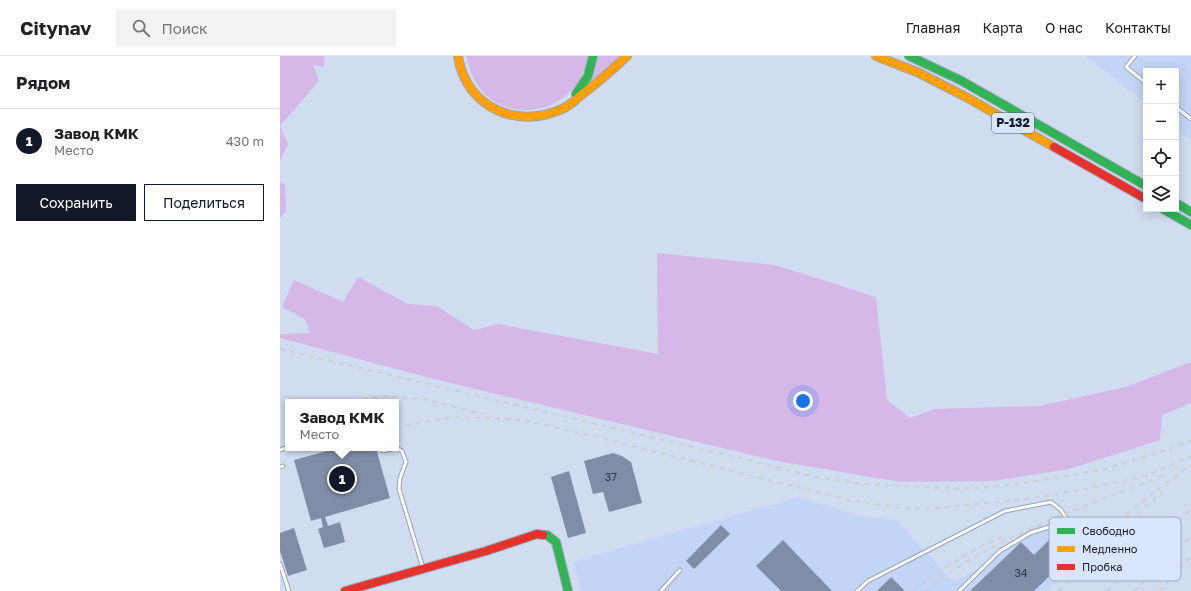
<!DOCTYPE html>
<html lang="ru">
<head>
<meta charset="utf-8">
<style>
	body { margin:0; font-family:"Golos Text",sans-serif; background:#f2f2f2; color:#202124 }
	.controls { position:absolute; right:12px; top:12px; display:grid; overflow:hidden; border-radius:0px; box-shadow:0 2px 10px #0003 }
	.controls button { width:36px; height:36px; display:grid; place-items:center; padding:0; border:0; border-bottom:1px solid #e0e0e0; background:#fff; color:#202124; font:20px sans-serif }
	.you { position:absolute; left:523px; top:345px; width:14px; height:14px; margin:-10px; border:3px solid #fff; border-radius:50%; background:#1a73e8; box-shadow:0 0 0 6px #1a73e833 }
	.badge { display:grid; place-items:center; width:26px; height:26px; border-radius:50%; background:#111827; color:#fff; font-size:13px; font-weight:700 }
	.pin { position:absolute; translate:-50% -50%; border:2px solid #fff; box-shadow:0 1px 4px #0006 }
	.popup { position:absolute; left:5px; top:343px; width:114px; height:52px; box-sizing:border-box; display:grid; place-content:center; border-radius:0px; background:#fff; filter:drop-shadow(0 1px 3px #0005); font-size:13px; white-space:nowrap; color:#757577 }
	.popup b { font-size:15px; color:#202124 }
	.popup::after { content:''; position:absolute; left:50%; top:100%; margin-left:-8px; border:8px solid transparent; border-top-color:#fff }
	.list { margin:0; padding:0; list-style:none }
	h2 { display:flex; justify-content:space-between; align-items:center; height:52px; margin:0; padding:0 16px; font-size:17px }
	h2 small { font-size:13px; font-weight:400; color:#757577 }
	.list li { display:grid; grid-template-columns:26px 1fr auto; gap:12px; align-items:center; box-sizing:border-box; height:64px; padding:0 16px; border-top:1px solid #e0e0e0 }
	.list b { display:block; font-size:15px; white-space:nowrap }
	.list p { margin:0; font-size:13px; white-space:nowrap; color:#757577 }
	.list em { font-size:13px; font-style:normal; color:#757577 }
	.actions { display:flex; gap:8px; padding:12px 16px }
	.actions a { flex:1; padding:9px 0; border:1px solid #111827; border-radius:0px; text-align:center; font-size:14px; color:#111827 }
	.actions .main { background:#111827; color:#fff }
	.icon { flex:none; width:22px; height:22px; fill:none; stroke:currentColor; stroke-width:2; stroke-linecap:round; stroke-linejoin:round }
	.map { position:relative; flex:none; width:911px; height:535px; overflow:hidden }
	header { display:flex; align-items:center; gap:24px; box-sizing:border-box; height:56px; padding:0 20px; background:#fff; border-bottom:1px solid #e0e0e0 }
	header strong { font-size:19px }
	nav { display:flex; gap:22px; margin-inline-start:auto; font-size:14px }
	.search { width:280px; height:36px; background:#f2f2f2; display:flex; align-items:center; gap:10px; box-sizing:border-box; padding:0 14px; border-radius:0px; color:#757577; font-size:15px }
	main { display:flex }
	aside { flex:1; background:#fff }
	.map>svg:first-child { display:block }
</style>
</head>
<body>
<header>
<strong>Citynav</strong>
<div class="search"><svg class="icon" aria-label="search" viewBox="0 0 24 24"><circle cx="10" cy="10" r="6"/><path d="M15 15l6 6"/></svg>Поиск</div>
<nav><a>Главная</a><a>Карта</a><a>О нас</a><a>Контакты</a></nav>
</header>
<main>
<aside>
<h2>Рядом<small></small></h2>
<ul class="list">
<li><span class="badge">1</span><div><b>Завод КМК</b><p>Место</p></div><em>430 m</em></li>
</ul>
<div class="actions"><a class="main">Сохранить</a><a>Поделиться</a></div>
</aside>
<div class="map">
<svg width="911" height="535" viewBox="0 0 911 535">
	<rect width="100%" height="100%" fill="#d0dcf0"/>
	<g fill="#c3d5f7">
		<path d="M806 0H911V84L896 72V15H866V48Z"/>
		<path d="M518 441 580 460 616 464 675 527 747 480 786 470 811 490 766 535H301L293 506Z"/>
	</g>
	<g fill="#d5b7e8">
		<path d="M0 0H44V11L33 9 39 25 0 70 8 88 0 105Z"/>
		<path d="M186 0H308C303 39 263 63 226 51 203 44 191 22 186 0Z"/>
		<path d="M317 0H340L313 23Z"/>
		<path d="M0 125 5 129 6 155 0 162Z"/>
		<path d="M377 197 495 209 596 241 607 344 630 362 655 353 759 350 846 331 911 306V347L882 359 880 384 789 413 713 425 620 426 497 405 150 322 0 282V278L30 277 26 264 2 251 14 224 63 246 78 221 128 248 157 250 194 274 218 268 378 298Z"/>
	</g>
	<g fill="#7f8da7">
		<path d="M58 392H96L110 442 45 461 48 470 60 466 65 486 44 492 38 473 43 471 41 462 31 465 14 404Z"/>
		<path d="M333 397 342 400 351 406 362 447 329 456 323 436 313 438 304 405Z"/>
		<path d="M289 415 306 477 288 482 271 421Z"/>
		<path d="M441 469 450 478 414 513 406 505Z"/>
		<path d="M14 472 27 514 8 520 0 495V477Z"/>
		<path d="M779 474 797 493 754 535H690L741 486 754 499Z"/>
		<path d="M503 484 552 535H501L476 510Z"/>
		<path d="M611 521 625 535H597Z"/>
	</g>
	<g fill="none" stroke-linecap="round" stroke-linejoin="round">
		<g stroke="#9ba4b3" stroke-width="5">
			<g id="lane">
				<path d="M855 0 846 11 866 27"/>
				<path d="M896 51 911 63"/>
				<path d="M116 392 122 395 126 406 120 422 119 433 143 512"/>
				<path d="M0 394 8 391"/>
				<path d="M103 395 114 392"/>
				<path d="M0 411 3 410"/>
				<path d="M0 508 9 535"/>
				<path d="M381 535 400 514"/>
				<path d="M577 535 588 525 725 455 771 446 781 454 788 465 750 477 720 495 679 535"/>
			</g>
		</g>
		<g stroke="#9ba4b3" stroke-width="10">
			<g id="fast">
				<path d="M629 0 680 24 866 130"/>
				<path d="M296 38 308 20 313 0"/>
				<path d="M896 147 911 156"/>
				<path d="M883 153 911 169"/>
				<path d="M263 479H267L276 486 288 535"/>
			</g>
		</g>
		<g stroke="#9ba4b3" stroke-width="10">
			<g id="slow">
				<path d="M178 0C186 53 240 75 286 51 291 48 296 44 300 40 317 27 332 14 347 0"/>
				<path d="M596 0 637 16 686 41 774 91"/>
			</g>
		</g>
		<g stroke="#9ba4b3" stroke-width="10">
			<g id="jam">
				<path d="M774 91 866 143"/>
				<path d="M65 535 206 495 257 478 263 479"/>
			</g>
		</g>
		<use href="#lane" stroke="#f8fafd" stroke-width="3"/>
		<use href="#fast" stroke="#30b455" stroke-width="8"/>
		<use href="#slow" stroke="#ff9f0a" stroke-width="8"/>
		<use href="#jam" stroke="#e5322d" stroke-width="8"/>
		<g stroke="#cccfd6" stroke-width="2" stroke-dasharray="5 5" stroke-linecap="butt">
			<path d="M0 293 493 410 540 422 586 428 658 432H703L744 427 826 413 898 390 911 384"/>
			<path d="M63 346 105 340 143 343 202 358"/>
			<path d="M116 371 173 361 215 362 247 365 317 381 569 444 629 453 658 452 738 444 794 435 866 420 911 400"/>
			<path d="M633 535C660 514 690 494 722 481"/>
			<path d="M645 535C658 525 671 515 685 507 744 471 812 447 876 423L885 417"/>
			<path d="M767 535 849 456 878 433 911 409"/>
			<path d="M779 535 839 476 882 436"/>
			<path d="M827 535 911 452"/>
			<path d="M854 535 911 480"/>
			<path d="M879 535 911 500"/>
		</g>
	</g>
	<g text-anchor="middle" stroke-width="4" stroke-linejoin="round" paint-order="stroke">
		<g font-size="11" fill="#2f3848">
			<text x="331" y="425">37</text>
			<text x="741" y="521">34</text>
		</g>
		<rect fill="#d8e5fb" stroke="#4f5867" stroke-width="1" x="712" y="57" width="42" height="20" rx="3"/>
		<g font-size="12" font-weight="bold" fill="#141b28">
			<text x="733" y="71">Р-132</text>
		</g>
	</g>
	<rect x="769" y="461" width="132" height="64" rx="6" fill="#d8e5fb" stroke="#9da8bc" stroke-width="1"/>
	<rect x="777" y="472" width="18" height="6" fill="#30b455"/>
	<rect x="777" y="490" width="18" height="6" fill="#ff9f0a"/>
	<rect x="777" y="508" width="18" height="6" fill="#e5322d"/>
	<g font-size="11" fill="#141b28">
		<text x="802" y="479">Свободно</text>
		<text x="802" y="497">Медленно</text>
		<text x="802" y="515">Пробка</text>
	</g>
</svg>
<div class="controls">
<button>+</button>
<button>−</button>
<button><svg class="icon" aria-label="locate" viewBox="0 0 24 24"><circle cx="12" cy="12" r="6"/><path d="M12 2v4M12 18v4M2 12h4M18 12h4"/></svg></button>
<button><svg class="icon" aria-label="layers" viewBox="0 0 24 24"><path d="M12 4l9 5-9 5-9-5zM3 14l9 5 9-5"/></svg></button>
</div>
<div class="you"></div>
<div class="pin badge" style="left:62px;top:423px">1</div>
<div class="popup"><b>Завод КМК</b>Место</div>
</div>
</main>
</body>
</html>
